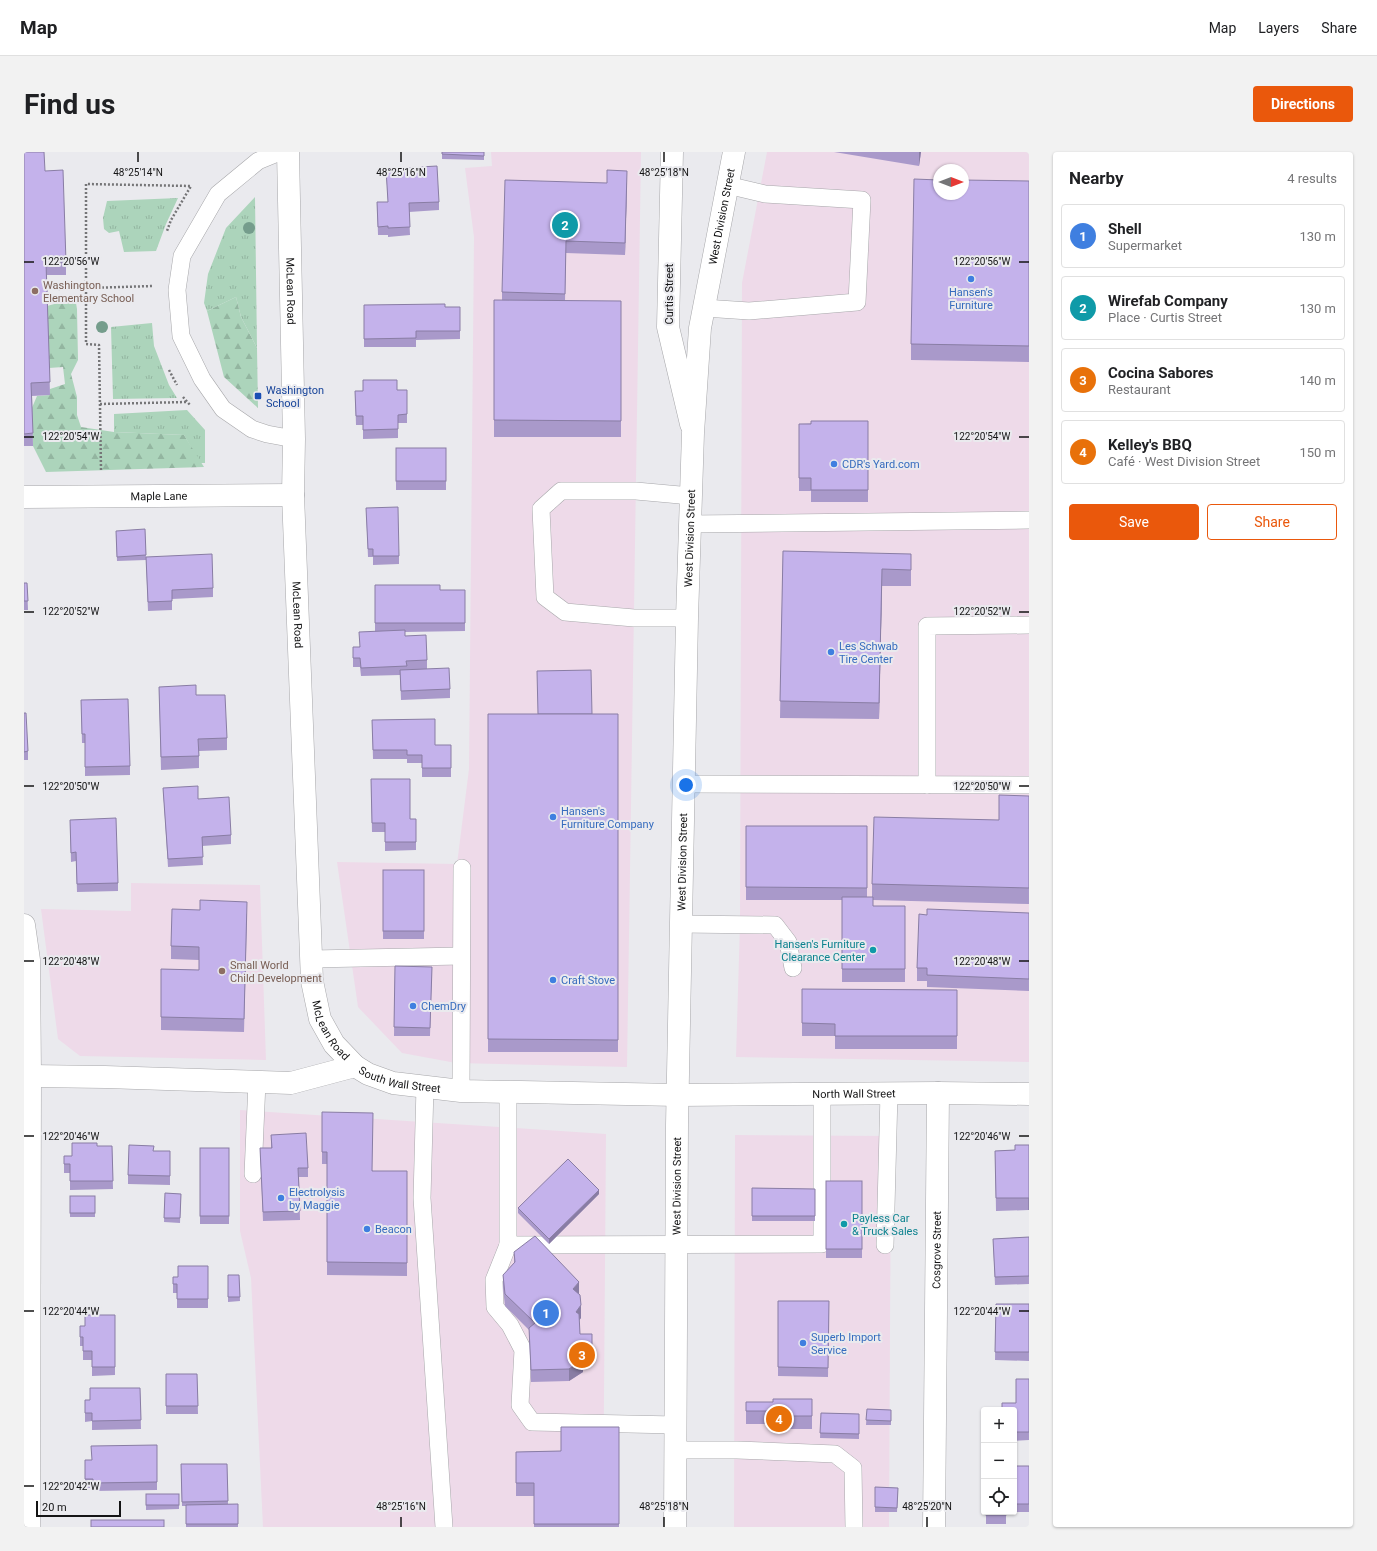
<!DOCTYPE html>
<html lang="en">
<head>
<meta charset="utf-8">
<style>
	body { margin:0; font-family:Roboto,sans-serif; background:#f2f2f2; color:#202124 }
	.controls { position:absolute; right:12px; bottom:12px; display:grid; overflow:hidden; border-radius:4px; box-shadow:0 1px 3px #0004 }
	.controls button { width:36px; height:36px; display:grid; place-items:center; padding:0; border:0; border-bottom:1px solid #e0e0e0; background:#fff; color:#202124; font:20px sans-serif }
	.compass { position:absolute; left:909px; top:12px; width:36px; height:36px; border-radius:50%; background:#fff; box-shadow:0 1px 3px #0004; rotate:90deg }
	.scale { position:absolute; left:12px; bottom:10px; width:85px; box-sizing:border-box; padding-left:4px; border:2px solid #141415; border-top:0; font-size:11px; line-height:14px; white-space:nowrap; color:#141415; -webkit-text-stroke:3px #eaeaee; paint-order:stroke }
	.you { position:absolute; left:662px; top:633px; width:14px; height:14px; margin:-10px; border:3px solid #fff; border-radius:50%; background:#1a73e8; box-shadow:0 0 0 6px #1a73e833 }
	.badge { display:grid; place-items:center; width:26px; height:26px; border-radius:50%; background:#ea580c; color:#fff; font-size:13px; font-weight:700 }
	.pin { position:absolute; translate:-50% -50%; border:2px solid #fff; box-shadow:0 1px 4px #0006 }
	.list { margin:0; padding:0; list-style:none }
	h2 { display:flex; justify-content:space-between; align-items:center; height:52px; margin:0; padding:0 16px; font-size:17px }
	h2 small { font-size:13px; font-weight:400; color:#757577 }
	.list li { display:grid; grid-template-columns:26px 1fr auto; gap:12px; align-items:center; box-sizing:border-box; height:64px; margin:0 8px 8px; padding:0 8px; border:1px solid #e0e0e0; border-radius:4px }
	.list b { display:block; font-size:15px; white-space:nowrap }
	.list p { margin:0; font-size:13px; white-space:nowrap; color:#757577 }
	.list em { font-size:13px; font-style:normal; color:#757577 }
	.actions { display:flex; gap:8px; padding:12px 16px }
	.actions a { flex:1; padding:9px 0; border:1px solid #ea580c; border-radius:4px; text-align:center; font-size:14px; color:#ea580c }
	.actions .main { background:#ea580c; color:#fff }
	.icon { flex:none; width:22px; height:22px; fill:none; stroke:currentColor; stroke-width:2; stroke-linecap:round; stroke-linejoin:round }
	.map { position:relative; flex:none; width:1005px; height:1375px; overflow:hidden; border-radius:4px }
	header { display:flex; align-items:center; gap:24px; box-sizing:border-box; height:56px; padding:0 20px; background:#fff; border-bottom:1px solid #e0e0e0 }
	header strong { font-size:19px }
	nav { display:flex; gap:22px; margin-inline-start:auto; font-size:14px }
	.intro { display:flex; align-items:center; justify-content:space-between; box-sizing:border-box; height:96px; padding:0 24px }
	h1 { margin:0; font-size:28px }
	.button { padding:10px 18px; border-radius:4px; background:#ea580c; color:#fff; font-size:14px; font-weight:700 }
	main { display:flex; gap:24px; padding:0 24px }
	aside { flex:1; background:#fff; border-radius:4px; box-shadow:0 1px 3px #0004 }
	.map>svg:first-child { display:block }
</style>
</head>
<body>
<header>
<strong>Map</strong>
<nav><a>Map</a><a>Layers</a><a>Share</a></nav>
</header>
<div class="intro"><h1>Find us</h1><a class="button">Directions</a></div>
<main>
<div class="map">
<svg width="1005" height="1375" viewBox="0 0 1005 1375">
	<defs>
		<pattern id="grass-tufts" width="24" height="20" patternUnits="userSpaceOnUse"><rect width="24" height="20" fill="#acd4bb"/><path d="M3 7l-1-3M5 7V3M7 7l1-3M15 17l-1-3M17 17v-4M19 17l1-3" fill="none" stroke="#93b5a0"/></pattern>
		<pattern id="forest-firs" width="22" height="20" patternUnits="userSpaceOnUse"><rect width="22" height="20" fill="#acd4bb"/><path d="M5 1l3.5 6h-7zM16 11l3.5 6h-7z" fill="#93b5a0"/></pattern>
	</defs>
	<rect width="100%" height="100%" fill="#eaeaee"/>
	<g fill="#eedae9" fill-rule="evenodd">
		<path d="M467 0H617L603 915 432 911 378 901 334 855 313 710 433 712 445 617 450 85 441 16 468 14Z"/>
		<path d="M743 0H1005V910L712 905 716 772 718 131ZM915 18H939V42H915Z"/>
		<path d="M107 731 236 733 242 908 56 904 34 887 17 757 107 759Z"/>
		<path d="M216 958 582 982 579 1375H239L227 1126 216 1079Z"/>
		<path d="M711 983 867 984 865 1375H710Z"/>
	</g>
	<g fill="url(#grass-tufts)">
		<path d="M231 45 233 196 217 165 212 145 183 159 180 151 184 122 202 76Z"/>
		<path d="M154 46 142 72 132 99 100 100 95 79 85 81 80 77 79 66 83 49Z"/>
		<path d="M128 171 130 194 145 233 153 246 89 247 87 175Z"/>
		<path d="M163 258 181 278V311H176L160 283 90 280V262Z"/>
	</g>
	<g fill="url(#forest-firs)">
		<path d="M212 145 217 165 233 196 234 256 200 225 183 159Z"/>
		<path d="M45 148 52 151 53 157 54 208 47 222 53 245V263L57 275 90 280 160 283 180 315 22 320 9 294 7 258 13 244 26 243V237L41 232 39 215 25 216 23 154Z"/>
	</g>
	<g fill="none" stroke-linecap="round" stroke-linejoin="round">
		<g stroke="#a7a7aa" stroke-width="18">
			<g id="service">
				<path d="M256 0 234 9 194 42 158 104 153 138 157 184 178 227 199 257 228 277 243 282 270 287"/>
				<path d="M680 156 725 159 833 150 838 48 741 42 703 33"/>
				<path d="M666 372 1005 368"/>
				<path d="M663 466H610L541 460 521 445 517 357 537 339H612L667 344"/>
				<path d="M659 632 1005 633"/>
				<path d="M903 633V474L1005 473"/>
				<path d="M657 772 751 773 764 790 769 816"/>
				<path d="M288 807 437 804"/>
				<path d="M401 935 398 1046 420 1375"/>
				<path d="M437 939 438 716"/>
				<path d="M484 940V1093L798 1092V942"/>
				<path d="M229 1022 233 930"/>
				<path d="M484 1093 470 1128 471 1155 486 1173 499 1198 496 1253 508 1270 652 1273"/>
				<path d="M861 1093 865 941"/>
				<path d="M652 1298H713L811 1302 829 1316 830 1375"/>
			</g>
		</g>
		<g stroke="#a7a7aa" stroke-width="23">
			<g id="minor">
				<path d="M648 0 644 175 667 272"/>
				<path id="s1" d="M0 345 269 343"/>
				<path d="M0 773 5 808 6 924 5 1375"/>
				<path d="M6 924 81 925 267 931 331 914"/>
				<path id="s2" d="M654 943 914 941 1005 942"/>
				<path id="s3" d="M910 1375 914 941"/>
			</g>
		</g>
		<g stroke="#a7a7aa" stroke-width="23">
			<g id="tertiary">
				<path id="s4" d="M264 0 270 287 269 343 288 829 296 867 310 892 331 914 344 922 369 931 437 939 654 943"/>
			</g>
		</g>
		<g stroke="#a7a7aa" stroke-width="23">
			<g id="primary">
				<path id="s5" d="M651 1375 653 973 663 466 669 281 676 176 710 0"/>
			</g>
		</g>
		<g stroke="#757577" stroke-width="2.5" stroke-dasharray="2 2" stroke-linecap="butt">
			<path d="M34 137 129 134"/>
			<path d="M145 218 153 233"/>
			<path d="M159 245 166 253"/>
			<path d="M76 252 163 250"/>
			<path d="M77 318 75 193 62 192V32L167 34 147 68 143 79"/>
		</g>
		<use href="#service" stroke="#fff" stroke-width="17"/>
		<use href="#minor" stroke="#fff" stroke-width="22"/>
		<use href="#tertiary" stroke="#fff" stroke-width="22"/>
		<use href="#primary" stroke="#fff" stroke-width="22"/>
	</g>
	<g fill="#759d8c">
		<circle cx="225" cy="76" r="6"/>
		<circle cx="78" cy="175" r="6"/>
	</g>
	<g fill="#a999ca">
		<path d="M0 0 21 19 42 110V123H23L26 243 8 244 9 294H0Z"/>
		<path d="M418 0H460V8L418 7Z"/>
		<path d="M810 0H897L895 14Z"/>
		<path d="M362 17 415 50V58L385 60 386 83 364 85V83H354L353 50H364Z"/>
		<path d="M1005 29V210L887 208V192Z"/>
		<path d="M603 31 601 103 542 101 541 149H597V285H470V148L478 149V140Z"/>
		<path d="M340 153 421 155H436V187L392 188V195H340Z"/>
		<path d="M373 238H383V271H374V286L339 287V273H332L331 239Z"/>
		<path d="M844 269V350H787V339H775V272Z"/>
		<rect x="372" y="296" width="50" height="42"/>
		<path d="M342 356 375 404V412L349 413V405H344Z"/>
		<path d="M121 377 122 405 189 436V445L148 447V458L124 459 122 408 93 409 92 383Z"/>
		<path d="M759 399 887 418V434H858L855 567 756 566Z"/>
		<path d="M0 431H3L4 458H0Z"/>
		<path d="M351 433 416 438H441V479L381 480V484L403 508V517L426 537V546L377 548 376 523 337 524 336 515H329V495H335L351 480Z"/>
		<path d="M135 535 172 543 203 586V598L175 599V616L137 618Z"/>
		<path d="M57 548 106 614V623L61 624V591H58Z"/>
		<path d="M0 561 4 599V608H0Z"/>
		<rect x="464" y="562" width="130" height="338"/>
		<path d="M348 568 411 593H427V625H398V611H383V607H349Z"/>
		<path d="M347 627 386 667H392V698L361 699V680H348Z"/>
		<path d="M139 636 207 683V692L178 694 179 713 144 715Z"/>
		<path d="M1005 644V752L849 748V754H881V830H818V748H722V674H843V745H848V732L975 668Z"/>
		<path d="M46 668 94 731V739L53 740 52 709 47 710Z"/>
		<rect x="359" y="718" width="41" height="69"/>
		<path d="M176 758 223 762 220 880 137 878V817L175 818V808L147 807V794Z"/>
		<path d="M1005 761V839L903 835V829H893V816L903 763Z"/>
		<path d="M371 814 408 815 406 884H370Z"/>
		<path d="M778 837 933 838V897H811V884H778Z"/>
		<path d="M298 960 349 1019H383V1124L303 1123V1012H298Z"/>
		<path d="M247 983 284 1016V1025H275L276 1068 239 1069 236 996H247Z"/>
		<path d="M48 991 73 994H88L89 1037 46 1038V1021H40V1004H48Z"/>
		<path d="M1005 993V1070V1058L972 1059 971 999 991 998Z"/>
		<rect x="176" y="996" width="29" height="76"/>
		<path d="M130 999H146V1033L104 1032V1023Z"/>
		<rect x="802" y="1029" width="36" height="77"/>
		<path d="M728 1036 791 1037V1069H728Z"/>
		<path d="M141 1041 157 1042 156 1071 140 1070Z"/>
		<path d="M575 1042 525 1092 494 1061V1056Z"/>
		<rect x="46" y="1044" width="25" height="21"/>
		<path d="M1005 1085V1132L971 1133 969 1087Z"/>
		<path d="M490 1100 555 1142 557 1166 555 1168 556 1182H568V1210H559V1220L545 1229 507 1230 505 1178 481 1154 479 1136V1123L490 1112Z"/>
		<path d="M184 1114V1156H153V1141H149V1125H154Z"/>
		<path d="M204 1123H215L216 1149 204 1150Z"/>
		<path d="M754 1149H805L804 1225 754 1224Z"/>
		<path d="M972 1152H1005V1209L971 1208Z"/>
		<path d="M91 1163V1223L68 1224V1208H59V1194H56V1174H61Z"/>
		<path d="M142 1222H173L174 1262H142Z"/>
		<path d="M1005 1227V1288L990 1289V1258L992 1251Z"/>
		<path d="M116 1236 117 1277 68 1278V1269L61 1270V1248H66Z"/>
		<path d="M788 1247V1277H748V1272H722V1250H749Z"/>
		<path d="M843 1257 867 1258V1273H842Z"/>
		<path d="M797 1261 835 1262V1287L796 1286Z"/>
		<path d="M595 1275V1375H510V1344H492V1300L537 1299Z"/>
		<path d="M133 1293V1338L69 1339V1336H61V1308H68Z"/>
		<path d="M157 1312H203L204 1352H214V1375H162V1354H158Z"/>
		<path d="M958 1313H960V1360H990V1314H1005V1360H982V1372H962V1360H958Z"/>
		<path d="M851 1335 874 1336 873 1360H851Z"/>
		<path d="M122 1342H155V1357L122 1358Z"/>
	</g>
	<g fill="#897da4">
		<path d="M895 0H897L895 14Z"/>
		<path d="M603 19V31L601 103V91Z"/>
		<path d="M858 417V434L855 567V551Z"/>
		<path d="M575 1038V1042L525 1092V1087Z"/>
		<path d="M555 1130V1143L549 1137Z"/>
		<path d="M557 1153V1166L552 1172V1160Z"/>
		<path d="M559 1207V1220L545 1229V1217Z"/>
	</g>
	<g fill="#c4b2eb" stroke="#897da4">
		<path d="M0 0H20L21 19 39 18 42 110 22 111 26 230 7 231 9 281 0 282Z"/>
		<path d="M418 0H460V4L418 2Z"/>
		<path d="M413 14 415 50 385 51 386 75 364 76V74L354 75 353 50H364L362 17Z"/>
		<path d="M583 18 603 19 601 91 542 89 541 142 478 140 481 28 583 31Z"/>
		<path d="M890 27 915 28V42H939V28L1005 29V194L887 192Z"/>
		<path d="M470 148 597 149V269L470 268Z"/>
		<path d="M421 152V155H436V179H392V186L340 187V153Z"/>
		<path d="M339 228H373V238H383V262L374 263V277L339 278V264H332L331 239H339Z"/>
		<path d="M787 269H844V338H787V326H775V272H787Z"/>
		<rect x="372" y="296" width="50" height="33"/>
		<path d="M374 355 375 404H349V397H344L342 356Z"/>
		<path d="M121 377 122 403 93 405 92 379Z"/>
		<path d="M759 399 887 402V418L858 417 855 551 756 549Z"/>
		<path d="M188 402 189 436 148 438V449L124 450 122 405Z"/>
		<path d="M0 431H3L4 449H0Z"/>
		<path d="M351 433H416V438H441V471H351Z"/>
		<path d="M381 478V484L402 483 403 508 382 509 383 514 337 516 336 506H329V495H336L335 480Z"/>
		<path d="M425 516 426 537 377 539 376 518Z"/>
		<path d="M567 518 568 562H514L513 519Z"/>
		<path d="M172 533V543H201L203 586 174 587 175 604 137 605 135 535Z"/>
		<path d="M104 547 106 614 61 615V582H58L57 548Z"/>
		<path d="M0 561H2L4 599 0 600Z"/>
		<path d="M464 562H594V888L464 887Z"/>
		<path d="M411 567V593H427V616H398V603H383V598H349L348 568Z"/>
		<path d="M347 627H386V667H392V690H361V671H348Z"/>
		<path d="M174 634V647L205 645 207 683 178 685 179 705 144 707 139 636Z"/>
		<path d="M975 643 1005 644V736L848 732 850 665 975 668Z"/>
		<path d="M92 666 94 731 53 732 52 700 47 701 46 668Z"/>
		<path d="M722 674H843V736L722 735Z"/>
		<rect x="359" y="718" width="41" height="61"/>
		<path d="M818 745H849V754H881V817H818Z"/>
		<path d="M176 748 223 750 220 867 137 865V817L175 818V795L147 794 148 757 176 758Z"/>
		<path d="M903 757 1005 761V827L903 823V816H893L895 762 903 763Z"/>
		<path d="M371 814 408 815 406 876 370 875Z"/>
		<path d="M778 837 933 838V884H811V872L778 871Z"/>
		<path d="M298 960 349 961 348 1019H383V1111L303 1110V1000H298Z"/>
		<path d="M282 981 284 1016H274L276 1059 239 1060 236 996H248L247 983Z"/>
		<path d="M48 991H73V994H88L89 1029H46V1012H40V1004H48Z"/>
		<path d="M105 993 130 994 129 999H146V1024L104 1023Z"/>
		<path d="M991 993H1005V1058V1046H972L971 999 991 998Z"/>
		<rect x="176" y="996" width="29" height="68"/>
		<path d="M544 1007 575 1038 525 1087 494 1056Z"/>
		<rect x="802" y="1029" width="36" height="68"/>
		<path d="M728 1036 791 1037V1064H728Z"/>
		<path d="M141 1041 157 1042 156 1066H140Z"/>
		<rect x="46" y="1044" width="25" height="17"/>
		<path d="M511 1084 555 1130 549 1137 556 1143 557 1153 552 1160 555 1162 556 1182H568V1197H557L559 1207 545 1217 507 1218 505 1176 511 1171 481 1142 479 1123 491 1110 490 1100Z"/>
		<path d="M1005 1085V1124L971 1125 969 1087Z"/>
		<path d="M154 1114H184V1147H153V1132H149V1125H154Z"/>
		<path d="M204 1123H215L216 1145H204Z"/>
		<path d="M754 1149H805L804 1216 754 1215Z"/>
		<path d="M972 1152H1005V1200H971Z"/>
		<path d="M61 1163H91V1215H68V1199H59V1185H56V1174H61Z"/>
		<path d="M142 1222H173L174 1254H142Z"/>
		<path d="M992 1227H1005V1280H990V1258H978V1251H992Z"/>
		<path d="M66 1236H116L117 1268 68 1269V1261H61V1248H66Z"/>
		<path d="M749 1247H788V1264H748V1259H722V1250H749Z"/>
		<path d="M843 1257 867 1258V1269L842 1268Z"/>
		<path d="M797 1261 835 1262V1282L796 1281Z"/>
		<path d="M537 1275H595V1372H510V1331H492V1300L537 1299Z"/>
		<path d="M133 1293V1330L69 1331V1327H61V1308H68L67 1294Z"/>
		<path d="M157 1312H203L204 1349 158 1350Z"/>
		<rect x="958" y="1313" width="2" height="39"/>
		<rect x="990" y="1314" width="15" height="38"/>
		<path d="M851 1335 874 1336 873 1356 851 1355Z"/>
		<rect x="122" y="1342" width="33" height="11"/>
		<path d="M214 1352V1372H162V1353Z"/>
		<rect x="962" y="1360" width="20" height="3"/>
		<rect x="67" y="1368" width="73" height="7"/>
	</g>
	<path fill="none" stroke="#141415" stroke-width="1.5" d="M114 0V10M377 0V10M640 0V10M0 110H10M995 110H1005M0 285H10M995 285H1005M0 460H10M995 460H1005M0 634H10M995 634H1005M0 809H10M995 809H1005M0 984H10M995 984H1005M0 1159H10M995 1159H1005M0 1334H10M377 1365V1375M640 1365V1375M903 1365V1375"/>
	<g fill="#3f7fe0" stroke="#eaeaee" stroke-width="1.5">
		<circle cx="947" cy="127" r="4"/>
		<circle cx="810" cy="312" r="4"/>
		<circle cx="807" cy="500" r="4"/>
		<circle cx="529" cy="665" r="4"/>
		<circle cx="529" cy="828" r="4"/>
		<circle cx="389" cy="854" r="4"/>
		<circle cx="257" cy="1046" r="4"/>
		<circle cx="343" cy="1077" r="4"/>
		<circle cx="779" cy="1191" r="4"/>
	</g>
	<g fill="#8d6e63" stroke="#eaeaee" stroke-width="1.5">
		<circle cx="11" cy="139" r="4"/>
		<circle cx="198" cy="819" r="4"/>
	</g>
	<rect fill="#1a4fb4" stroke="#eaeaee" stroke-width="1.5" x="230" y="240" width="8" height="8" rx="2"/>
	<g fill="#0f9aa8" stroke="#eaeaee" stroke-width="1.5">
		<circle cx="849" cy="798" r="4"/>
		<circle cx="820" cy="1072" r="4"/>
	</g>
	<g text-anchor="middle" stroke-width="4" stroke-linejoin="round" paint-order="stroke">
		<g font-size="11" fill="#141415" stroke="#eaeaee">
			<text dy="4" stroke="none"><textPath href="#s5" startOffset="1313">West Division Street</textPath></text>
			<text dy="4" stroke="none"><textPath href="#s4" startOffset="139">McLean Road</textPath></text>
			<text transform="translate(645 142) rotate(-90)" y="4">Curtis Street</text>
			<text dy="4" stroke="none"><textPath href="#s1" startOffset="135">Maple Lane</textPath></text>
			<text dy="4" stroke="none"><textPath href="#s5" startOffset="989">West Division Street</textPath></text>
			<text dy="4" stroke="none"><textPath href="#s4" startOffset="463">McLean Road</textPath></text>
			<text dy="4" stroke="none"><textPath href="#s5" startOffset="665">West Division Street</textPath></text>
			<text dy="4" stroke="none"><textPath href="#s4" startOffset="883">McLean Road</textPath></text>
			<text dy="4" stroke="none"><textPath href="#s4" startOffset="975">South Wall Street</textPath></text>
			<text dy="4" stroke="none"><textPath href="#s2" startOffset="176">North Wall Street</textPath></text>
			<text dy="4" stroke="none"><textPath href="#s5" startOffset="341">West Division Street</textPath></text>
			<text dy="4" stroke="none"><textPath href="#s3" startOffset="277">Cosgrove Street</textPath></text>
		</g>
		<g font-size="11" fill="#785e54" stroke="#eaeaee" text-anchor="start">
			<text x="19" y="137">Washington<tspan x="19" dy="13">Elementary School</tspan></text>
			<text x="206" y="817">Small World<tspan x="206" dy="13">Child Development</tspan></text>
		</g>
		<g font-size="11" fill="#366cbe" stroke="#eaeaee" text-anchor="start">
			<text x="947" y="144" text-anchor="middle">Hansen's<tspan x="947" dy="13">Furniture</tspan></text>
			<text x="818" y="316">CDR's Yard.com</text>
			<text x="815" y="498">Les Schwab<tspan x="815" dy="13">Tire Center</tspan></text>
			<text x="537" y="663">Hansen's<tspan x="537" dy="13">Furniture Company</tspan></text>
			<text x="537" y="832">Craft Stove</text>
			<text x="397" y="858">ChemDry</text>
			<text x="265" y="1044">Electrolysis<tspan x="265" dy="13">by Maggie</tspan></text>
			<text x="351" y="1081">Beacon</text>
			<text x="787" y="1189">Superb Import<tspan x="787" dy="13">Service</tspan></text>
		</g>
		<g font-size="11" fill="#164399" stroke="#eaeaee" text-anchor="start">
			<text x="242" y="242">Washington<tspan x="242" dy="13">School</tspan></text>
		</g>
		<g font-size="11" fill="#0d838f" stroke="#eaeaee" text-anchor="end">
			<text x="841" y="796">Hansen's Furniture<tspan x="841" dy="13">Clearance Center</tspan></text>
			<text x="828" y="1070" text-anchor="start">Payless Car<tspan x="828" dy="13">&amp; Truck Sales</tspan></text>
		</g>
	</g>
	<g font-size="10" text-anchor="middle" fill="#141415" stroke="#eaeaee" stroke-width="4" stroke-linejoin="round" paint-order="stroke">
		<text x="114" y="24">48°25'14"N</text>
		<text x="377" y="24">48°25'16"N</text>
		<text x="640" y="24">48°25'18"N</text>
		<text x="958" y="113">122°20'56"W</text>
		<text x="47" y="113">122°20'56"W</text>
		<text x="958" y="288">122°20'54"W</text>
		<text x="47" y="288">122°20'54"W</text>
		<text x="958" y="463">122°20'52"W</text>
		<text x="47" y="463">122°20'52"W</text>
		<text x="958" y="638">122°20'50"W</text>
		<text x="47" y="638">122°20'50"W</text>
		<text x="958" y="813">122°20'48"W</text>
		<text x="47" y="813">122°20'48"W</text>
		<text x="47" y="988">122°20'46"W</text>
		<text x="958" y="988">122°20'46"W</text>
		<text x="47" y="1163">122°20'44"W</text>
		<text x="958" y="1163">122°20'44"W</text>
		<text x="47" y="1338">122°20'42"W</text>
		<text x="377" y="1358">48°25'16"N</text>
		<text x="640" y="1358">48°25'18"N</text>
		<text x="903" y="1358">48°25'20"N</text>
	</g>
</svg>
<div class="controls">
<button>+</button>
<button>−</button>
<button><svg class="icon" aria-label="locate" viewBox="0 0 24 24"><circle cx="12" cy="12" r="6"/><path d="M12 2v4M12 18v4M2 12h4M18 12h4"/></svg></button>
</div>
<svg class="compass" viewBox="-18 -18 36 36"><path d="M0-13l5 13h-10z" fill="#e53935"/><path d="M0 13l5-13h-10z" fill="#757577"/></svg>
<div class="scale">20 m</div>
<div class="you"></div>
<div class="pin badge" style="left:522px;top:1161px;background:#3f7fe0">1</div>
<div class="pin badge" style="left:541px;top:73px;background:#0f9aa8">2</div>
<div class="pin badge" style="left:558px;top:1203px;background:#e8710a">3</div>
<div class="pin badge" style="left:755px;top:1267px;background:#e8710a">4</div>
</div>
<aside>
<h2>Nearby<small>4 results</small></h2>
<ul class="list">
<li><span class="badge" style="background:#3f7fe0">1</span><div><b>Shell</b><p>Supermarket</p></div><em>130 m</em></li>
<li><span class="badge" style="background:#0f9aa8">2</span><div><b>Wirefab Company</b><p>Place · Curtis Street</p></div><em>130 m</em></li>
<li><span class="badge" style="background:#e8710a">3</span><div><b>Cocina Sabores</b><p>Restaurant</p></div><em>140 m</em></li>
<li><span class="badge" style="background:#e8710a">4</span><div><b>Kelley's BBQ</b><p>Café · West Division Street</p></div><em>150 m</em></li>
</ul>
<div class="actions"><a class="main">Save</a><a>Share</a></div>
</aside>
</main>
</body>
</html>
